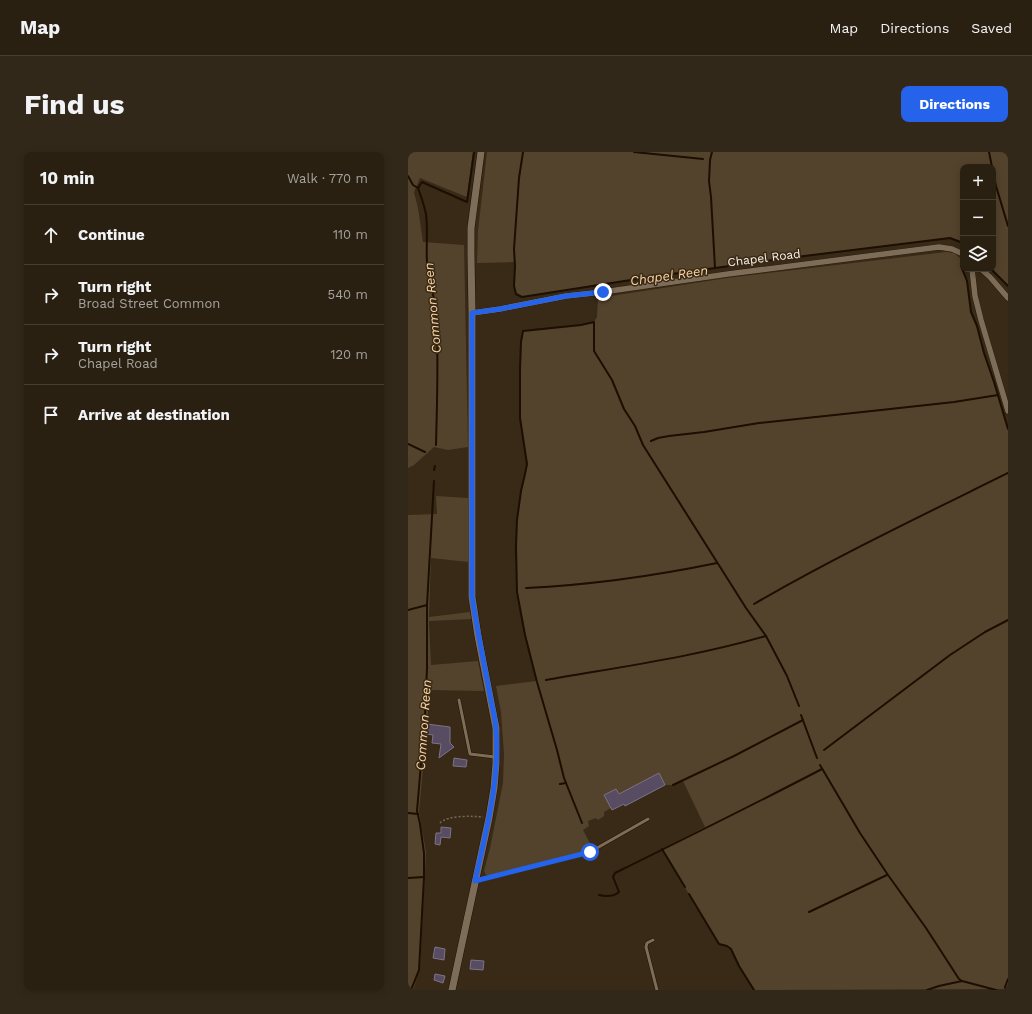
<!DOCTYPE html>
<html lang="en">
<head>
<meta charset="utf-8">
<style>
	body { margin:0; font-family:"Work Sans",sans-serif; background:#32281a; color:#f1f3f6 }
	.controls { position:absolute; right:12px; top:12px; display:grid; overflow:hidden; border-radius:8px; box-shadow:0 2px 10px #0003 }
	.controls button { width:36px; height:36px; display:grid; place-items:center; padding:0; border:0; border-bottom:1px solid #463e31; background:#2a2011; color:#f1f3f6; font:20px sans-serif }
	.stop { position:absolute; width:12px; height:12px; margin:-9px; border:3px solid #2563eb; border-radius:50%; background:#fff }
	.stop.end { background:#2563eb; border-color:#fff; box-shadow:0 1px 4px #0008 }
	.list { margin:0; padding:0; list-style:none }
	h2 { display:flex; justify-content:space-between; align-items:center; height:52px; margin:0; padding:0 16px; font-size:17px }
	h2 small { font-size:13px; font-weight:400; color:#a5a39f }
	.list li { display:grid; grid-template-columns:26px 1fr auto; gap:12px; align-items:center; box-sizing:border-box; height:60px; padding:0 16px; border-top:1px solid #463e31 }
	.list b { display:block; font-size:15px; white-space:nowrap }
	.list p { margin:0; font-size:13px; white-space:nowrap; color:#a5a39f }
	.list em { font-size:13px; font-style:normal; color:#a5a39f }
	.icon { flex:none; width:22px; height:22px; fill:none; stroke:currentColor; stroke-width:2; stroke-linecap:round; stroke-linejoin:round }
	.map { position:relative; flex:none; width:600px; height:838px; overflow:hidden; border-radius:8px }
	header { display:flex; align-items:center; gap:24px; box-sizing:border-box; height:56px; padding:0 20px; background:#2a2011; border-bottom:1px solid #463e31 }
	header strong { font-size:19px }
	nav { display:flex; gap:22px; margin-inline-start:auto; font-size:14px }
	.intro { display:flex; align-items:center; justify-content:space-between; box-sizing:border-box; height:96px; padding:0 24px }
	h1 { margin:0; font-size:28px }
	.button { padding:10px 18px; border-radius:8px; background:#2563eb; color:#fff; font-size:14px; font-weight:700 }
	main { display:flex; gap:24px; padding:0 24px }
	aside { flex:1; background:#2a2011; border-radius:8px; box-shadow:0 2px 10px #0003 }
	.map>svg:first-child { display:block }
</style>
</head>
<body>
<header>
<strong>Map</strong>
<nav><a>Map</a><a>Directions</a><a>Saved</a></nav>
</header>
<div class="intro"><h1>Find us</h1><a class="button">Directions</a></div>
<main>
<aside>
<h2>10 min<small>Walk · 770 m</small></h2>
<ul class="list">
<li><svg class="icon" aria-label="ahead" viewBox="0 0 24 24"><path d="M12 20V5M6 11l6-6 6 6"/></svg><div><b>Continue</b></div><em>110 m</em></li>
<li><svg class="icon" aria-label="right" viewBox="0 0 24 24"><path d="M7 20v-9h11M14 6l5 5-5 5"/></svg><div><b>Turn right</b><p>Broad Street Common</p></div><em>540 m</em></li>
<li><svg class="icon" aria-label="right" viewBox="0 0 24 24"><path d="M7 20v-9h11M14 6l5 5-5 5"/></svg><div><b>Turn right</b><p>Chapel Road</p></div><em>120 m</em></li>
<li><svg class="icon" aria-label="arrive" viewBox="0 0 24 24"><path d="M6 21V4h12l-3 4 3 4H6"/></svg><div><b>Arrive at destination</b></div></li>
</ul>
</aside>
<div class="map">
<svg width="600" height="838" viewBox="0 0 600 838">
	<rect width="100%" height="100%" fill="#382a17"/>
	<g fill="#54432c">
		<path d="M0 0H65L59 45 12 26 6 40 10 56 15 90 56 93 60 295 40 298 26 295 6 313 0 316Z"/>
		<path d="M79 0H600V134L583 117H585V15H555V91L542 86 372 107 242 125 114 145 108 142 106 134 107 110 69 111 70 79Z"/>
		<path d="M538 100 546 101 552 106 553 114 559 129 563 160 569 174 576 201 586 230 600 277V837L346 838 331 814 323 797 318 794 311 792 254 697 297 675 275 629 265 633H257L251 621 211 642 208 637 196 643 203 656 196 660V664L190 668 188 666 180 669 181 674 175 678 185 697 82 723H78L76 719 82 696 95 631 96 602 93 560 88 534 129 529 113 463 109 440 108 430 109 368 113 339 117 322 119 312 112 266V217L113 190 115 179 173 173 186 170 189 165 190 146 319 126Z"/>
		<path d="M28 344 60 346 61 410 23 406 21 465 62 460 64 467 21 469 23 513 70 509 76 539 22 538 11 660 18 700 12 817 5 838H0V363L29 362Z"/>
	</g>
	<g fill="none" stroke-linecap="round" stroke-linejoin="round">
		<g stroke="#1c0e00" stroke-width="2">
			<path d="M115 0 111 26 106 97 107 114 106 134 108 142 114 145 242 125 372 107 542 86 555 91"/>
			<path d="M226 0 295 7"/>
			<path d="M304 0 302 8 301 29 303 45 307 116"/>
			<path d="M581 0 584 15"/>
			<path d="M585 20 588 34 600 74"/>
			<path d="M0 24 5 33 10 36C13 44 16 53 18 62 20 78 18 95 19 111 21 127 26 143 28 159 31 204 29 248 28 293"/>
			<path d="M10 36 14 30 59 50 66 0"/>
			<path d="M553 114 559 129 563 160 569 174 576 201 586 230 600 277"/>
			<path d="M583 117 600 134"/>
			<path d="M243 289 250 286 261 284 296 280 351 271 473 258 546 250 590 243"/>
			<path d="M0 292 17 300"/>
			<path d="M26 318 27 314"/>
			<path d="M118 436C182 433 246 424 309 411"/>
			<path d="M346 452C429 404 515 363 600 321"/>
			<path d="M0 458 19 453"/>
			<path d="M138 528C212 515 286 505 358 484"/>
			<path d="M393 563 409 606"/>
			<path d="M416 598 542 503 577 480 600 468"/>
			<path d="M412 613 452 681 480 723 518 776 551 827 554 829"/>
			<path d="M152 632 158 631"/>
			<path d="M265 633 326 604 395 568"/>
			<path d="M0 661 10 662"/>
			<path d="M174 671 156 626 149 598 129 530 117 483 109 440 108 394 109 368 113 339 117 322 119 312 112 266V217L113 190 115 179 173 173 186 170V199L204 228 216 257 227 274 235 293 338 456 358 484 379 524 391 554"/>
			<path d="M254 697 277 735"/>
			<path d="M0 726 16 725"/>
			<path d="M281 742 311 792 319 794 323 797 331 814 346 838"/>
			<path d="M191 743C199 745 205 745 211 740L205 725 207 721C276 687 345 653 414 617"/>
			<path d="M401 760 479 723"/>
			<path d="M3 838 11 818 16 725V701L12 672 9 659 17 564 19 516V453L26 329"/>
			<path d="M519 838 531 834 554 829 588 838"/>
			<path d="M597 838V835L600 827"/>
		</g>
	</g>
	<g fill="#574c61" stroke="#7d7288">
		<path d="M19 572 42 575V591L46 595 31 606 33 592 24 591 25 583 18 582Z"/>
		<path d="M46 606 59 608 58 615 45 614Z"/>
		<path d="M251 621 257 633 217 654 216 652 204 658 196 643 208 637 211 642Z"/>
		<path d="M33 675 43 676 42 686 33 685 32 693 27 692 28 681H33Z"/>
		<path d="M27 795 37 797 36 808 25 806Z"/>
		<path d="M63 808 76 809 75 818 62 817Z"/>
		<path d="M27 822 37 824 35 831 26 828Z"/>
	</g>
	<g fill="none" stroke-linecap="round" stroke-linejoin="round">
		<g stroke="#1f1202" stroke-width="4">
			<g id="service">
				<path d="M51 548 62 602 87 605"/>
				<path d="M68 729 182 700 240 667"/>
				<path d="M245 788 239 791 238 795 249 838"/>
			</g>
		</g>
		<g stroke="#1f1202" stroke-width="6">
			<g id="minor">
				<path d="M564 117 567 144 573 168 600 259"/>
				<path d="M573 117 582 125 600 146"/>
				<path d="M64 161 92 157 158 144 195 140 320 122 531 95 544 97 555 102"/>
			</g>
		</g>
		<g stroke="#1f1202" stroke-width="8">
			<path id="tertiary" d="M44 838 81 666 86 636 88 611V576L70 484 64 445V161L63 104V76L73 0"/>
		</g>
		<path stroke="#766959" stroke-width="1.5" stroke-dasharray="2 2" stroke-linecap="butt" d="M32 671C39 663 65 664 75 665"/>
		<use href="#service" stroke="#7d6d58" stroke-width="3"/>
		<use href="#minor" stroke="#7d6d58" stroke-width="5.5"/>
		<use href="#tertiary" stroke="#7d6d58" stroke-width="7"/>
	</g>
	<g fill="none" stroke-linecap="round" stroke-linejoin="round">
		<path stroke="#2563eb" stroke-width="5" d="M182 700 67 729C78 679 92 629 88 577 87 564 83 550 81 538 75 507 69 476 64 445V161L92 157 158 144 195 140"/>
	</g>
	<g text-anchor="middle" stroke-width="3" stroke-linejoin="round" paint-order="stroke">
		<g font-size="12" fill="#fbf1e6" stroke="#382a17">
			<text transform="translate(356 106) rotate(-7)" y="4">Chapel Road</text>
		</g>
		<g font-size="13" font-style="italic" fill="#fbd4a3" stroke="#382a17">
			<text transform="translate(261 123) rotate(-8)" y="5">Chapel Reen</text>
			<text transform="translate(24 156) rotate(-95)" y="5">Common Reen</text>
			<text transform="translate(15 573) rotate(-86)" y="5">Common Reen</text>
		</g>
	</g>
</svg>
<div class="controls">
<button>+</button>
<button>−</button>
<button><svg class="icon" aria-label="layers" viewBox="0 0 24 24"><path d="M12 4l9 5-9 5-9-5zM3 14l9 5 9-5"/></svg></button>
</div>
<div class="stop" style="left:182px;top:700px"></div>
<div class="stop end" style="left:195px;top:140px"></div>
</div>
</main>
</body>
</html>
